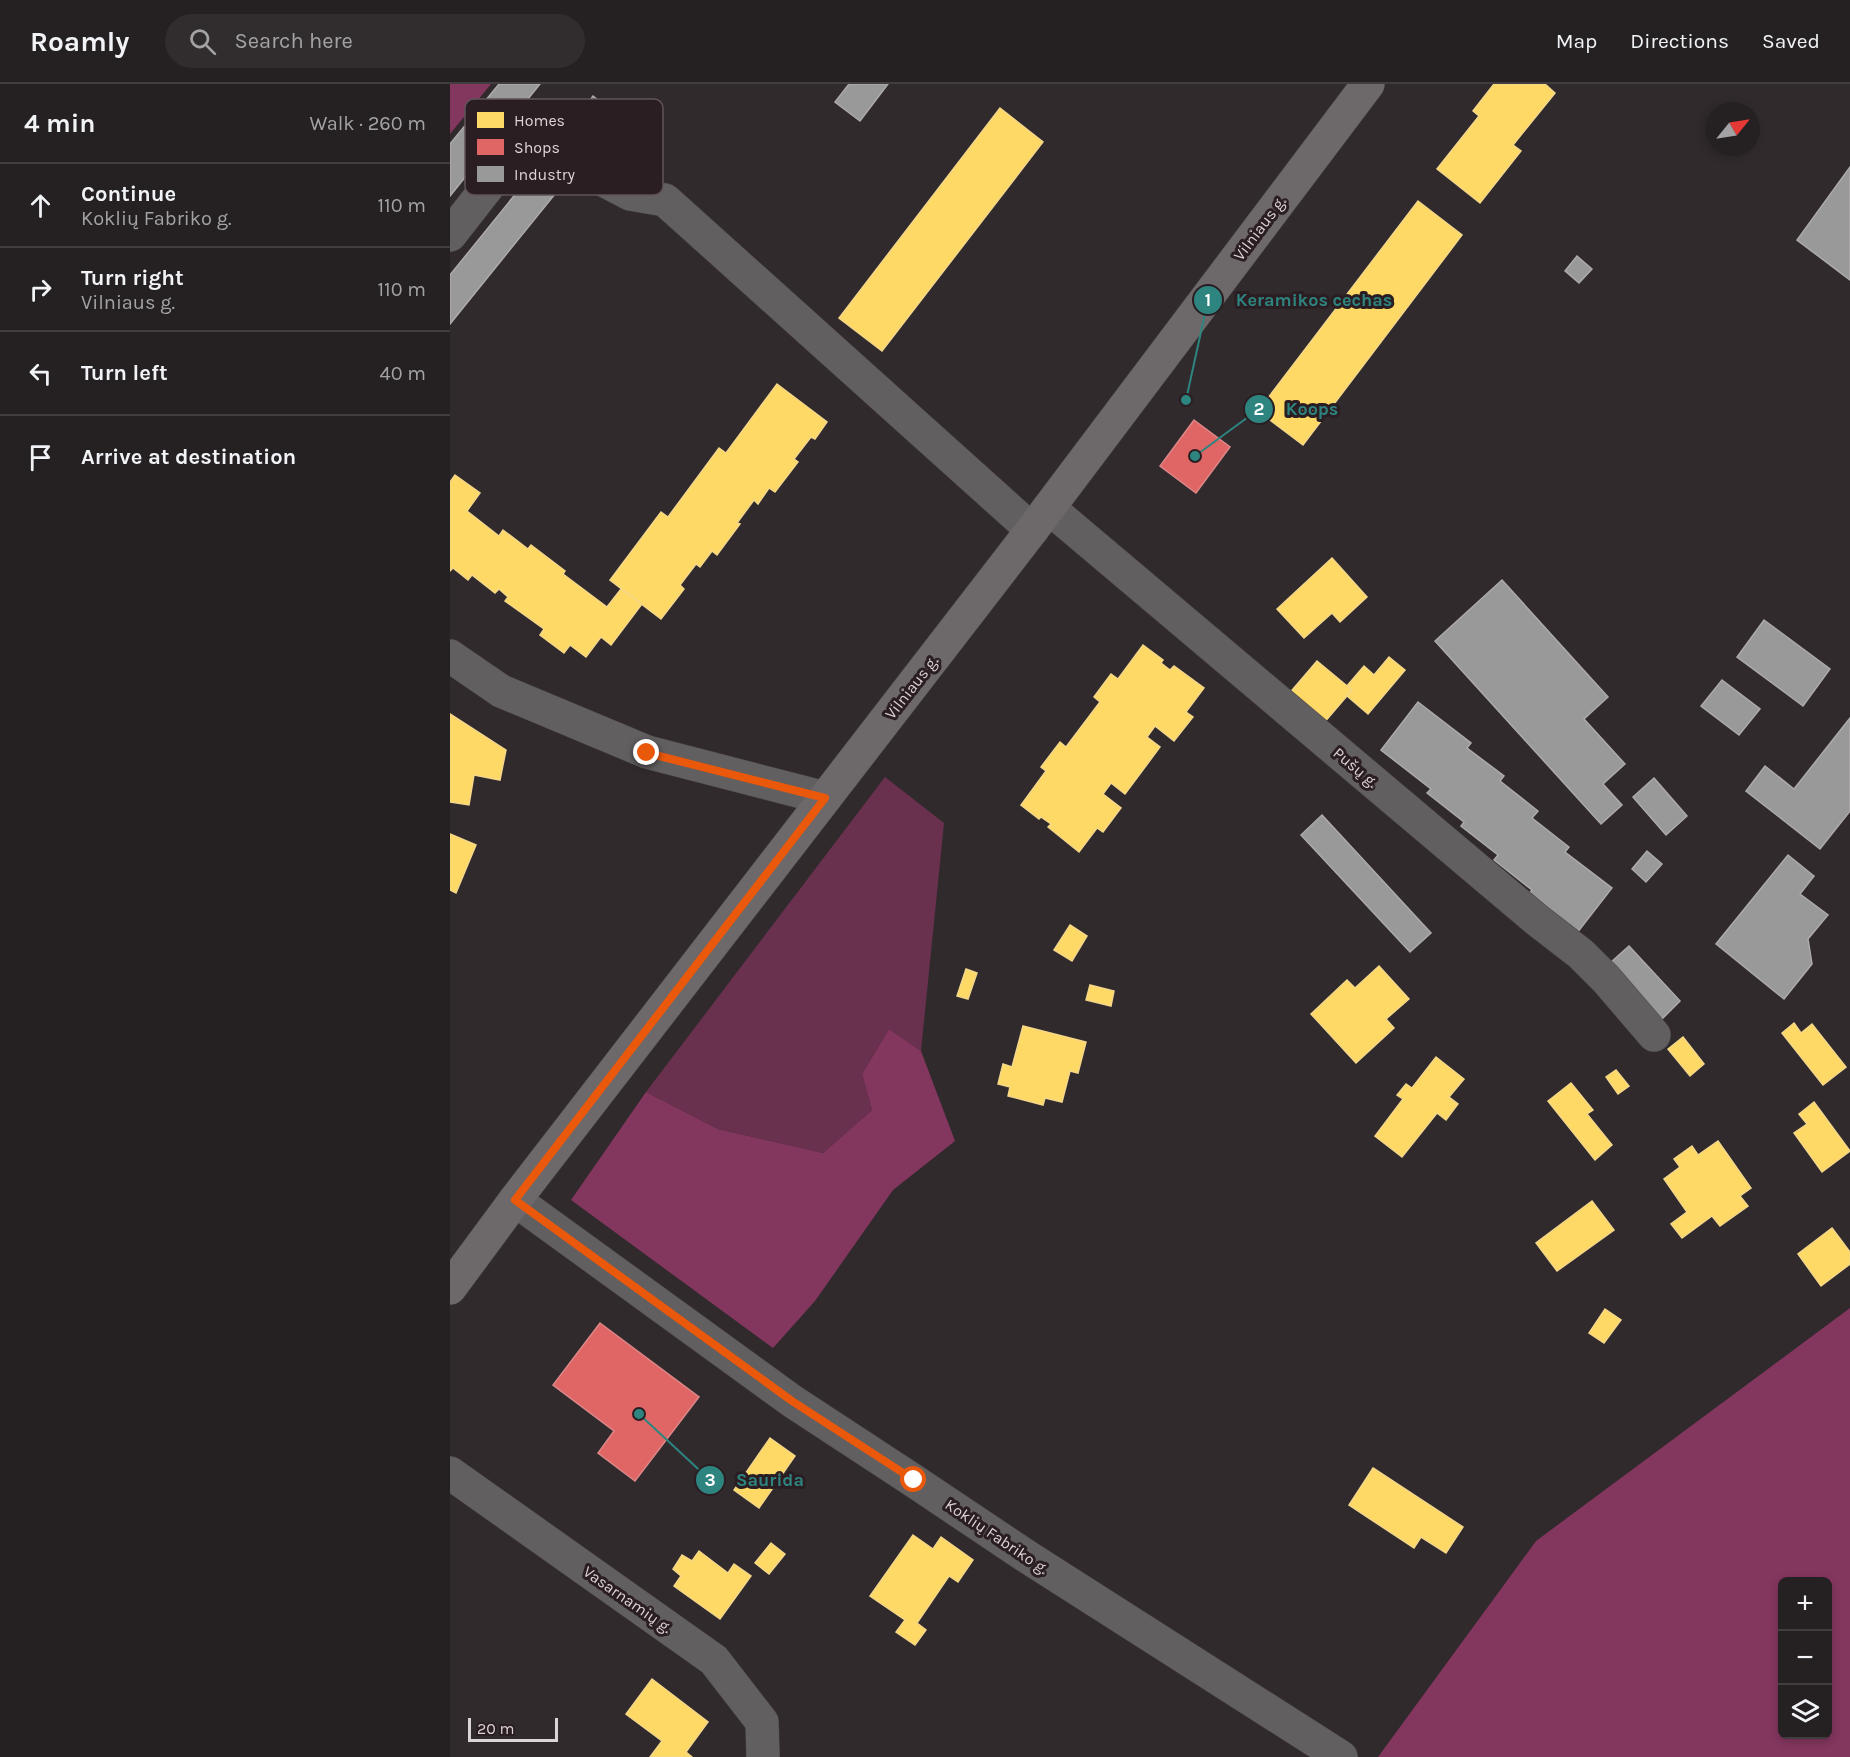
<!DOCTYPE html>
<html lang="en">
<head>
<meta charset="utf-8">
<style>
	body { margin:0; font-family:Karla,sans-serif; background:#312d2f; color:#f1f3f6 }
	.controls { position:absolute; right:18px; bottom:18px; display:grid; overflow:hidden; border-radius:9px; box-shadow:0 3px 9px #0003 }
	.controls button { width:54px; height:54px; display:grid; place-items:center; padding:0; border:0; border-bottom:2px solid #423e40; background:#252022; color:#f1f3f6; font:30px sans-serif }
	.compass { position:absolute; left:1256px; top:18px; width:54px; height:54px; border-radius:50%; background:#252022; box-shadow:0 3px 9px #0003; rotate:60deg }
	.scale { position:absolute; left:18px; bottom:15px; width:90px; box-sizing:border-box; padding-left:6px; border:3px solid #dbd3d6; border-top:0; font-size:16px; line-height:21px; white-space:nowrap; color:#dbd3d6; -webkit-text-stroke:4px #2a1e23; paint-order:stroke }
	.stop { position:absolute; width:18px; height:18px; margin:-14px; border:4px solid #ea580c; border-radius:50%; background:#fff }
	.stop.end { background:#ea580c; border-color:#fff; box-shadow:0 2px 6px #0008 }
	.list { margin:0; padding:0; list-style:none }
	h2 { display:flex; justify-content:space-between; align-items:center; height:78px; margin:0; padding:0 24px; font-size:26px }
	h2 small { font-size:20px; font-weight:400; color:#a3a3a5 }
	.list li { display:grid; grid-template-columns:39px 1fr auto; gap:18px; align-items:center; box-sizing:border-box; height:84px; padding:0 24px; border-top:2px solid #423e40 }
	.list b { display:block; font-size:22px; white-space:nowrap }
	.list p { margin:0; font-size:20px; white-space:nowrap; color:#a3a3a5 }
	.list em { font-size:20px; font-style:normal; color:#a3a3a5 }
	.icon { flex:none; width:33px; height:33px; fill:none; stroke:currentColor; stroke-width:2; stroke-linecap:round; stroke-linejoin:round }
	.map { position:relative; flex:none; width:1400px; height:1673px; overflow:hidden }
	header { display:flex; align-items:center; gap:36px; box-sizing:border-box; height:84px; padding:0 30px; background:#252022; border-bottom:2px solid #423e40 }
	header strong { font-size:28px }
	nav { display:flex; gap:33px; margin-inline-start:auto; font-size:21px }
	.search { width:420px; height:54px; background:#312d2f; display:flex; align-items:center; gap:15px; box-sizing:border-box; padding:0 21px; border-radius:33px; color:#a3a3a5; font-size:22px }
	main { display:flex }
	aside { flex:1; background:#252022 }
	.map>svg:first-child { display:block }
</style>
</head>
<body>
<header>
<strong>Roamly</strong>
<div class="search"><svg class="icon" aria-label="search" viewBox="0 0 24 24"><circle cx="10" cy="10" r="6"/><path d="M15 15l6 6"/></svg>Search here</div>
<nav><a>Map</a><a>Directions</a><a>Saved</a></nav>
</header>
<main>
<aside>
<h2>4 min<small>Walk · 260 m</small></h2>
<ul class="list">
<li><svg class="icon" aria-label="ahead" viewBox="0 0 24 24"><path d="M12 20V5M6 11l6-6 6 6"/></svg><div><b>Continue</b><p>Koklių Fabriko g.</p></div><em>110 m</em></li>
<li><svg class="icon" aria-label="right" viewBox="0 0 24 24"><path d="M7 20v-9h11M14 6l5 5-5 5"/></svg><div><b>Turn right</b><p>Vilniaus g.</p></div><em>110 m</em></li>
<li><svg class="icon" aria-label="left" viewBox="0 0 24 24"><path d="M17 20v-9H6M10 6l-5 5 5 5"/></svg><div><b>Turn left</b></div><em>40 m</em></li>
<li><svg class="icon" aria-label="arrive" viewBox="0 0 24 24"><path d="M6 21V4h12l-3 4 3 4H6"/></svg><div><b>Arrive at destination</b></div></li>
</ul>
</aside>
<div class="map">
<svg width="1400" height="1673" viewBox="0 0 1400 1673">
	<rect width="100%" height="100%" fill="#312a2d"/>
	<path fill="#69314e" d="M435 693 494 739 471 967 439 945 412 990 422 1026 373 1069 268 1045 196 1008Z"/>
	<g fill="#83365e" fill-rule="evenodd">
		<path d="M0 0H41L0 50Z"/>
		<path d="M439 945 471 967 505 1057 443 1106 365 1217 323 1264 121 1116 196 1008 268 1045 373 1069 422 1026 412 990Z"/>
		<path d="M1400 1224V1673H928L1086 1457ZM1332 1498H1378V1650H1332Z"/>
	</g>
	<g fill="#ffd966" stroke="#f4d788" stroke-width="1.5">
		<path d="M1044 0H1095L1105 9 1063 61 1071 67 1030 119 987 85 1029 32 1023 27Z"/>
		<path d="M550 24 593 58 432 267 389 234Z"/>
		<path d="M968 117 1012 151 853 361 808 327Z"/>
		<path d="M327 300 377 338 365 355 361 353 344 375 348 378 325 408 319 404 308 420 304 416 287 439 290 440 267 471 262 467 250 483 246 480 230 501 234 505 211 535 160 496 211 428 218 433 269 364 276 369Z"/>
		<path d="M5 391 30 409 17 427 49 452 53 446 78 465 81 461 115 487 113 490 157 523 171 505 192 520 161 561 151 553 136 573 120 561 114 569 90 551 94 545 55 517 58 513 49 505 45 509 22 491 18 496 3 484 0 487V398Z"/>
		<path d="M882 474 917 513 890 538 882 529 854 554 827 525Z"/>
		<path d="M693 561 713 576 711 579 720 586 724 582 754 604 736 628 743 633 724 657 705 642 697 653 710 663 675 710 661 699 653 710 671 724 653 748 647 744 629 768 598 743 601 740 591 733 589 735 571 721 596 687 591 683 610 658 616 663 650 618 644 613 661 590 668 595Z"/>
		<path d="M939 573 955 586 918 630 897 612 902 606 897 602 914 582 924 591Z"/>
		<path d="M867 577 902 606 873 640 838 611Z"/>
		<path d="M0 630 56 666 50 696 24 691 19 721 0 718Z"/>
		<path d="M0 750 26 761 6 809 0 806Z"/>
		<path d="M620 841 637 852 622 877 604 866Z"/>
		<path d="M929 882 959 915 936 935 944 944 906 979 861 930 897 896 905 904Z"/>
		<path d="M516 885 527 889 518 915 507 912Z"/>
		<path d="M640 901 664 907 661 922 636 916Z"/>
		<path d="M1344 939 1351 949 1362 940 1396 983 1373 1001 1332 949Z"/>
		<path d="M573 942 636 958 628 989 620 987 612 1018 595 1014 593 1021 558 1012 560 1003 548 1000 553 980 562 983Z"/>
		<path d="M1233 953 1254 980 1240 992 1218 965Z"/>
		<path d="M986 973 1014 995 999 1013 1008 1020 996 1036 987 1029 952 1073 925 1052 953 1015 947 1011 956 1000 962 1004Z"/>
		<path d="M1166 986 1179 1002 1168 1010 1156 993Z"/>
		<path d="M1121 999 1143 1026 1137 1030 1162 1061 1145 1076 1098 1017Z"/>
		<path d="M1364 1018 1400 1067 1372 1088 1344 1049 1357 1040 1349 1030Z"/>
		<path d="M1268 1057 1301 1104 1290 1112 1298 1122 1270 1142 1262 1132 1232 1154 1221 1140 1237 1128 1214 1095 1230 1083 1224 1075 1242 1062 1248 1071Z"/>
		<path d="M1142 1117 1164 1146 1107 1187 1086 1159Z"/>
		<path d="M1382 1144 1400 1168V1180L1371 1202 1348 1170Z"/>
		<path d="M1155 1225 1171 1236 1154 1259 1139 1249Z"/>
		<path d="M320 1354 345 1372 309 1424 284 1406Z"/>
		<path d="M923 1384 1013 1443 996 1469 971 1453 964 1464 899 1421Z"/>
		<path d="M463 1451 483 1465 491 1453 523 1476 508 1498 499 1492 467 1539 476 1546 465 1561 446 1548 455 1536 420 1512Z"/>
		<path d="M321 1459 335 1470 319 1490 305 1479Z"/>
		<path d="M249 1467 278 1489 284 1480 301 1492 270 1535 224 1502 231 1492 223 1485 232 1471 242 1477Z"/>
		<path d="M202 1595 258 1638 236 1668 242 1673H200L212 1657 176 1630Z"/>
	</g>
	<g fill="#e06666" stroke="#de8788" stroke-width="1.5">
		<path d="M744 336 780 363 746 409 710 382Z"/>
		<path d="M150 1239 249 1313 185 1397 148 1369 164 1347 103 1301Z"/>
	</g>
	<g fill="#999" stroke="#adaaab" stroke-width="1.5">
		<path d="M49 0H90L0 112V60Z"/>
		<path d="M399 0H438L410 37 385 18Z"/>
		<path d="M143 12 167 31 134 74 110 55Z"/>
		<path d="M89 81 113 100 0 240V191Z"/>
		<path d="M1400 83V196L1347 156Z"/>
		<path d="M1127 172 1142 185 1129 199 1115 187Z"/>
		<path d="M1052 496 1158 613 1134 635 1175 680 1153 700 1172 721 1151 740 985 557Z"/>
		<path d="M1314 536 1380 585 1353 622 1287 573Z"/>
		<path d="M1272 596 1310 625 1289 651 1251 622Z"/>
		<path d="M968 618 1021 659 1017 664 1054 692 1050 697 1088 727 1082 734 1119 763 1115 768 1162 804 1127 849 1078 811 1082 806 1044 776 1048 771 1011 742 1014 738 977 709 981 705 931 666Z"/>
		<path d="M1400 634V727L1370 765 1296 707 1315 682 1344 705Z"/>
		<path d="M1204 694 1237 732 1216 751 1183 713Z"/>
		<path d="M872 731 981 849 960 868 851 751Z"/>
		<path d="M1197 767 1212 780 1196 798 1182 785Z"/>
		<path d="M1338 771 1364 792 1350 810 1378 831 1358 855 1362 880 1334 915 1266 860Z"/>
		<path d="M1179 862 1230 917 1212 935 1160 879Z"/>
	</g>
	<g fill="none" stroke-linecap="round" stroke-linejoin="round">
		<g stroke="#4b4648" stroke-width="34">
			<g id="minor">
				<path d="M0 151 75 55 180 110 215 116 582 446"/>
				<path d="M599 424 1087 836 1131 870 1156 895 1204 951"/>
				<path d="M0 572 51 607 197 668 375 714"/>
				<path d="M65 1116 342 1317 464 1397 576 1472 891 1673"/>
				<path d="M0 1389 264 1576 312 1638 313 1673"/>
			</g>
		</g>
		<g stroke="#4b4648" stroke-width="34">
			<path id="primary" d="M0 1204 65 1116 582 446 918 0"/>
		</g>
		<use href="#minor" stroke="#625f60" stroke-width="33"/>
		<use href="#primary" stroke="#6d686a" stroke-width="33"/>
	</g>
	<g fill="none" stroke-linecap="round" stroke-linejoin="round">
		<path stroke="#ea580c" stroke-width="8" d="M197 669 375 714 65 1116 342 1317 464 1396"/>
	</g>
	<g text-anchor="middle" stroke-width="6" stroke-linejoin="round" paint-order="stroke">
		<g font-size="16" fill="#dbd3d6" stroke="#2a1e23">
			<text transform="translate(809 144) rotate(-53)" y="6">Vilniaus g.</text>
			<text transform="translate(461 603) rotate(-52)" y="6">Vilniaus g.</text>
			<text transform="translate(906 683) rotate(40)" y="6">Pušų g.</text>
			<text transform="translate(547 1452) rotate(34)" y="6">Koklių Fabriko g.</text>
			<text transform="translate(178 1515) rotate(35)" y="6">Vasarnamių g.</text>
		</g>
	</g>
	<rect x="15" y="15" width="198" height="96" rx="9" fill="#2a1e23" stroke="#5f5459" stroke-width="1.5"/>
	<rect x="27" y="28" width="27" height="16" fill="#ffd966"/>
	<rect x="27" y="55" width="27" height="16" fill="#e06666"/>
	<rect x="27" y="82" width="27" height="16" fill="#999"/>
	<g font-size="16" fill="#dbd3d6">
		<text x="64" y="42">Homes</text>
		<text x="64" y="69">Shops</text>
		<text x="64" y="96">Industry</text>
	</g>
	<path fill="none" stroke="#2e847e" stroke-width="2" d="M736 316L758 216M745 372L809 325M189 1330L260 1396"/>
	<g fill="#2e847e" stroke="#2a1e23" stroke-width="2">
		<circle cx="736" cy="316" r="6"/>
		<circle cx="745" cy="372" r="6"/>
		<circle cx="189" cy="1330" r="6"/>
		<circle cx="758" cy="216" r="15"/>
		<circle cx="809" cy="325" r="15"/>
		<circle cx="260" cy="1396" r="15"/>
	</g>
	<g font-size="18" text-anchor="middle" font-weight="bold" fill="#fff">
		<text x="758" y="222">1</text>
		<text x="809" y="331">2</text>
		<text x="260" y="1402">3</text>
	</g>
	<g font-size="18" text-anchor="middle" font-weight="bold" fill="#2e847e" stroke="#2a1e23" stroke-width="6" stroke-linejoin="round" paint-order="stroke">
		<text x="864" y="222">Keramikos cechas</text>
		<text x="862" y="331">Koops</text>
		<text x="320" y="1402">Saurida</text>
	</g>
</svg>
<div class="controls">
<button>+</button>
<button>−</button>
<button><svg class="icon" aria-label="layers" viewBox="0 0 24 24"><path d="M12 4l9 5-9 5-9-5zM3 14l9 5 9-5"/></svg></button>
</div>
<svg class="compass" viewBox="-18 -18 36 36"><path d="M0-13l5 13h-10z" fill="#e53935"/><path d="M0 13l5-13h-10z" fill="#a3a3a5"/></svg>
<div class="scale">20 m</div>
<div class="stop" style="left:464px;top:1396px"></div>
<div class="stop end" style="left:197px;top:669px"></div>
</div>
</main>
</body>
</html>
